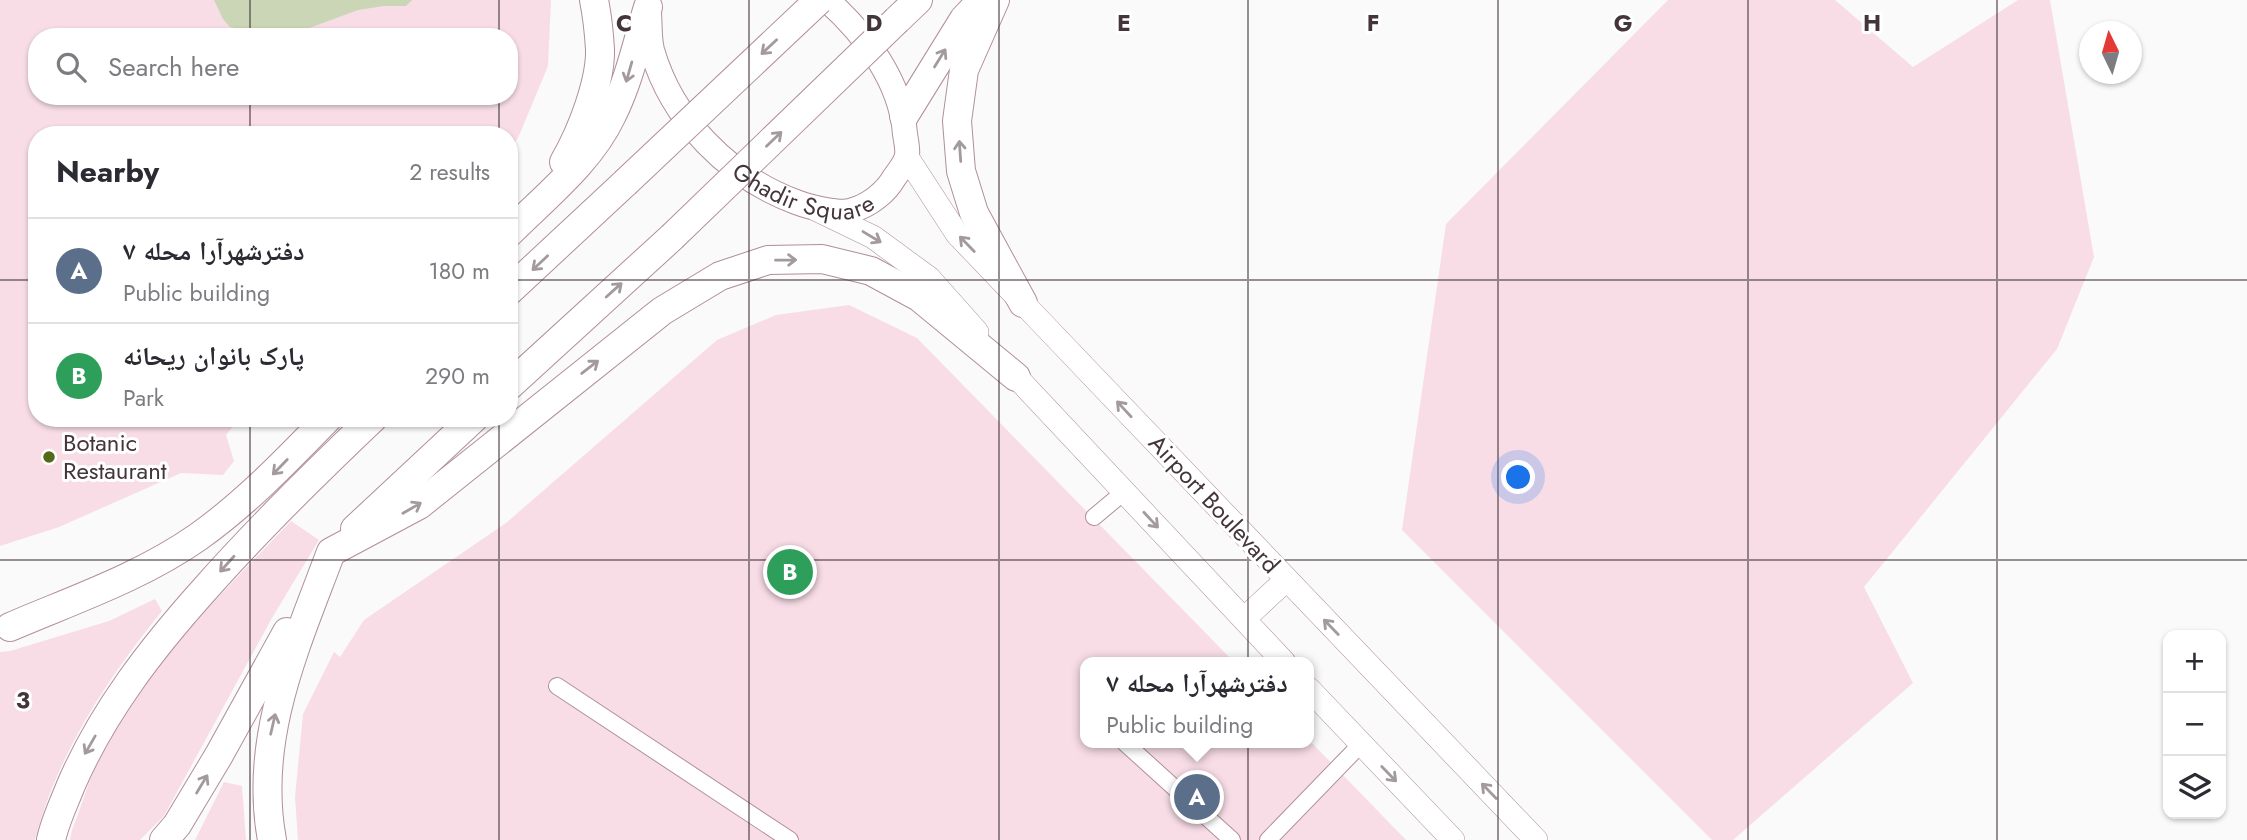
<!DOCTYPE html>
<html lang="en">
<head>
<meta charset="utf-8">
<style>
	body { margin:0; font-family:Jost,"Noto Naskh Arabic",sans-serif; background:#f2f2f3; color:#2b2b33 }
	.controls { position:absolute; right:21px; bottom:21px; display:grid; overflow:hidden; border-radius:14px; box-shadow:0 2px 5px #0004 }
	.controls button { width:63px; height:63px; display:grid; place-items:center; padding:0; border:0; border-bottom:2px solid #e1e1e2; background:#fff; color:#2b2b33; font:35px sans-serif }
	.compass { position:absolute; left:2079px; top:21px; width:63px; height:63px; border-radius:50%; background:#fff; box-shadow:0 2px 5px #0004; rotate:355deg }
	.you { position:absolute; left:1519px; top:478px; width:24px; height:24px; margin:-18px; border:5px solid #fff; border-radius:50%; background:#1a73e8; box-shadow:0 0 0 10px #1a73e833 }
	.badge { display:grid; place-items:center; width:46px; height:46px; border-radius:50%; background:#556a18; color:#fff; font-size:23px; font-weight:700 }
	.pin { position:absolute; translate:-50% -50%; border:4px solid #fff; box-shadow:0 2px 7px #0006 }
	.popup { position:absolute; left:1080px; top:657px; width:234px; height:91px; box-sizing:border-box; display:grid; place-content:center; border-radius:14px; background:#fff; filter:drop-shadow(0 2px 5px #0005); font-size:23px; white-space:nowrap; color:#7c7c81 }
	.popup b { font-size:26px; color:#2b2b33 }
	.popup::after { content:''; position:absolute; left:50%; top:100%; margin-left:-14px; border:14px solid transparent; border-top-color:#fff }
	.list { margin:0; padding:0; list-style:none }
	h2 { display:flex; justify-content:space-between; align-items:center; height:91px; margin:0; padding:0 28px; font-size:30px }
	h2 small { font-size:23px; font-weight:400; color:#7c7c81 }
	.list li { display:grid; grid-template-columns:46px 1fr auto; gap:21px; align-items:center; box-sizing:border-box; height:105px; padding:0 28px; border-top:2px solid #e1e1e2 }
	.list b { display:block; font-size:26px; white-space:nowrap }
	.list p { margin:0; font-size:23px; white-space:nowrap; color:#7c7c81 }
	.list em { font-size:23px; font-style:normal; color:#7c7c81 }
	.icon { flex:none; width:38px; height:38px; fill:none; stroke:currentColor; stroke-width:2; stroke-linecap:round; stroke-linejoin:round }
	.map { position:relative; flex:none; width:2247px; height:840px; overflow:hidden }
	.search { position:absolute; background:#fff; box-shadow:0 2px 5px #0004; left:28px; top:28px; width:490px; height:77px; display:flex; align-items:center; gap:18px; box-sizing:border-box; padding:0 24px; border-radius:28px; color:#7c7c81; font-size:26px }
	.panel { position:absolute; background:#fff; box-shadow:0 2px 5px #0004; left:28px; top:126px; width:490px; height:301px; border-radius:28px }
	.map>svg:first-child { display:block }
</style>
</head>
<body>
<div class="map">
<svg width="2247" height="840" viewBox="0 0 2247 840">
	<rect width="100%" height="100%" fill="#fafafa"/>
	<g fill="#f8dde7" fill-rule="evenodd">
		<path d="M0 0H551L548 66 518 138 509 150V135H37V418H240L226 435 234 461 223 475 181 473 59 527 0 546ZM37 37H509V96H37Z"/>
		<path d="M1668 0H1835L1913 67 2018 0H2050L2094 257 2057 349 1864 587 1913 683 1733 840H1712L1402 530 1446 224Z"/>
		<path d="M849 305 917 338 1234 662H1085V743H1309V740L1406 840H298L295 797 303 714 334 652 340 657 364 620 506 523 717 340 776 315Z"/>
		<path d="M291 521 319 540 272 618 164 816 140 840H70L72 830C81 808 87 785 97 764 142 669 220 596 291 521Z"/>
		<path d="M155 599 162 611C107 679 57 754 35 840H0V652L10 651 109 621Z"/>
		<path d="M224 782 242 786 246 840H195Z"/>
	</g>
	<path fill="#cbd6b7" d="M214 0H412L406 6H384L358 10 293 34 270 35 230 27 223 19Z"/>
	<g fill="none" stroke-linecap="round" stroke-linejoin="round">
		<g stroke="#b18e9b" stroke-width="18">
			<g id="street">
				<path d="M1094 517 1124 492"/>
				<path d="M557 686 790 840"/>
				<path d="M1125 743 1232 840"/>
				<path d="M1268 840 1361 744"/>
			</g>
		</g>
		<g stroke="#b18e9b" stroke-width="24">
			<g id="secondary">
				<path d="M907 157 957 234 1536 840"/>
				<path d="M817 210 873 237 929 278 977 332"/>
				<path d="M1006 366 1284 662"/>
				<path d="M1244 619 1286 580"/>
				<path d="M1309 689 1453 840"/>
			</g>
		</g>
		<g stroke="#b18e9b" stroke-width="26">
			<g id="primary">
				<path id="s1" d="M649 13C650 25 649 38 652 50 672 120 729 177 796 202 809 207 841 215 853 210 870 205 886 192 894 178 898 172 906 163 907 155 908 149 906 141 905 134 901 81 865 34 827 0"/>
			</g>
		</g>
		<g stroke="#b18e9b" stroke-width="30">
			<g id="highway">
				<path d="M995 0 964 70 957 121 961 171 974 213 1023 303"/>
				<path d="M897 20 918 0"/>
				<path d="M904 116 964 19 982 0"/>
				<path d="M564 162C581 133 601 82 600 49 599 33 597 15 594 0"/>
				<path d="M509 233C545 197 590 162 612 115 629 81 637 43 648 7"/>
				<path d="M509 291 625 183"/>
				<path d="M509 386 672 237"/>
				<path d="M355 529 474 418"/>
				<path d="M10 627C73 600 141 577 198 537 246 503 287 460 328 418"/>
				<path d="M51 840C55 821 64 803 71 785 103 711 152 648 205 589 258 529 315 473 373 418"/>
				<path d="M164 840 177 825 219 755 287 632"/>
				<path d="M272 840C253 738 296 646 331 552L419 505 662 311 720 276 768 260 822 259 871 271 919 297 1016 377"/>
			</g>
		</g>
		<use href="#street" stroke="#fff" stroke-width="16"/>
		<use href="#secondary" stroke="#fff" stroke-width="23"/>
		<use href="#primary" stroke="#fff" stroke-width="24"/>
		<use href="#highway" stroke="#fff" stroke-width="28"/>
		<g stroke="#b18e9b" stroke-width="30" stroke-linecap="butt">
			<g id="highway-bridge">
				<path d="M625 183 819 0"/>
				<path d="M672 237 897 20"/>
			</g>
		</g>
		<use href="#highway-bridge" stroke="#fff" stroke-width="28"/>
	</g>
	<defs><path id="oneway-shaft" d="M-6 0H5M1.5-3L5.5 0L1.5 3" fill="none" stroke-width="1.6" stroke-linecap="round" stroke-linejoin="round" transform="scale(1.75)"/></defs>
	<g stroke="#a29a9d">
		<use href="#oneway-shaft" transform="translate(769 47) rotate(137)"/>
		<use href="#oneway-shaft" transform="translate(940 58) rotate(-58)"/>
		<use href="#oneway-shaft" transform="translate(629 72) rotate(106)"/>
		<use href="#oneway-shaft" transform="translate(774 139) rotate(-44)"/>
		<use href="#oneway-shaft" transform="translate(960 151) rotate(-94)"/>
		<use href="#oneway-shaft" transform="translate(872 237) rotate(31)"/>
		<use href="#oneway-shaft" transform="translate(967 244) rotate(-134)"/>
		<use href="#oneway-shaft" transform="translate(786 260) rotate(-1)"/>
		<use href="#oneway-shaft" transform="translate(540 263) rotate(137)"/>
		<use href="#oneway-shaft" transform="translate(614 290) rotate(-42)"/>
		<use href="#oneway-shaft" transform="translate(590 367) rotate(-38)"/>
		<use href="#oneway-shaft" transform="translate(1124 409) rotate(-133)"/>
		<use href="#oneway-shaft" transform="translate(280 467) rotate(134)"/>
		<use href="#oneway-shaft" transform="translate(412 508) rotate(-30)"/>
		<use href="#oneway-shaft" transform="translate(1151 520) rotate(47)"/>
		<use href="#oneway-shaft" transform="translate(227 564) rotate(132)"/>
		<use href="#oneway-shaft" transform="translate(1331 627) rotate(-134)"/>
		<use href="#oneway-shaft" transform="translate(273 724) rotate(-77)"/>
		<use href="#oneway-shaft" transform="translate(90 745) rotate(120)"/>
		<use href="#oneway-shaft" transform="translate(1389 774) rotate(46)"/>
		<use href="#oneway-shaft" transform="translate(202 784) rotate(-59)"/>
		<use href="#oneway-shaft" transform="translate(1489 791) rotate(-134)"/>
	</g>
	<path fill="none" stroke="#44353b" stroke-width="2" stroke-opacity="0.55" d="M250 0V37M499 0V37M749 0V840M999 0V840M1248 0V840M1498 0V840M1748 0V840M1997 0V840M250 96V135M499 96V135M0 280H37M509 280H2247M250 418V840M499 418V840M0 560H2247"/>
	<circle fill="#556a18" stroke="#fff" stroke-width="2.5" cx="49" cy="457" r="7"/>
	<g text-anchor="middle" stroke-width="6" stroke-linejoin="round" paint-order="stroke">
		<g font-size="24" fill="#44353b" stroke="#fff">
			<text dy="8" stroke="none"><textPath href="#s1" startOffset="259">Ghadir Square</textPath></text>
			<text transform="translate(1214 504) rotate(47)" y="8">Airport Boulevard</text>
		</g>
		<g font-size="24" fill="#44353b" stroke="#fff" text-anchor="start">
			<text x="63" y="451">Botanic<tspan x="63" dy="28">Restaurant</tspan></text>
		</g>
	</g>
	<g font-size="23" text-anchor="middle" font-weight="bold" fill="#44353b" stroke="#fff" stroke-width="6" stroke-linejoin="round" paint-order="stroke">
		<text x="624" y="31">C</text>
		<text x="874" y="31">D</text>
		<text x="1124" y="31">E</text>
		<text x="1373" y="31">F</text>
		<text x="1623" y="31">G</text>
		<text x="1872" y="31">H</text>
		<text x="23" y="708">3</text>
	</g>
</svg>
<div class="controls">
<button>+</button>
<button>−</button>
<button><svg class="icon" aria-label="layers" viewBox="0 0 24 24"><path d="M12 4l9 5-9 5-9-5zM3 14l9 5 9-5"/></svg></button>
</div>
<svg class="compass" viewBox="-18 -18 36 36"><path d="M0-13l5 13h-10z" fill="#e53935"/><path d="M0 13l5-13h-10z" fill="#7c7c81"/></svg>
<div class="you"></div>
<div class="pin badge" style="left:1197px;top:797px;background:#5c6f8a">A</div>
<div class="popup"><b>دفترشهرآرا محله ۷</b>Public building</div>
<div class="pin badge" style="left:790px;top:572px;background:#2e9e5b">B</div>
<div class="search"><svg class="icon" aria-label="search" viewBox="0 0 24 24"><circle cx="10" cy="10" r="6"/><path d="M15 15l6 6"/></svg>Search here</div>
<section class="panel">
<h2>Nearby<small>2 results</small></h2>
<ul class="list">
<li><span class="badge" style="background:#5c6f8a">A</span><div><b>دفترشهرآرا محله ۷</b><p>Public building</p></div><em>180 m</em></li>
<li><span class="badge" style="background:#2e9e5b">B</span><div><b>پارک بانوان ریحانه</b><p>Park</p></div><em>290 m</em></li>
</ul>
</section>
</div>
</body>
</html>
